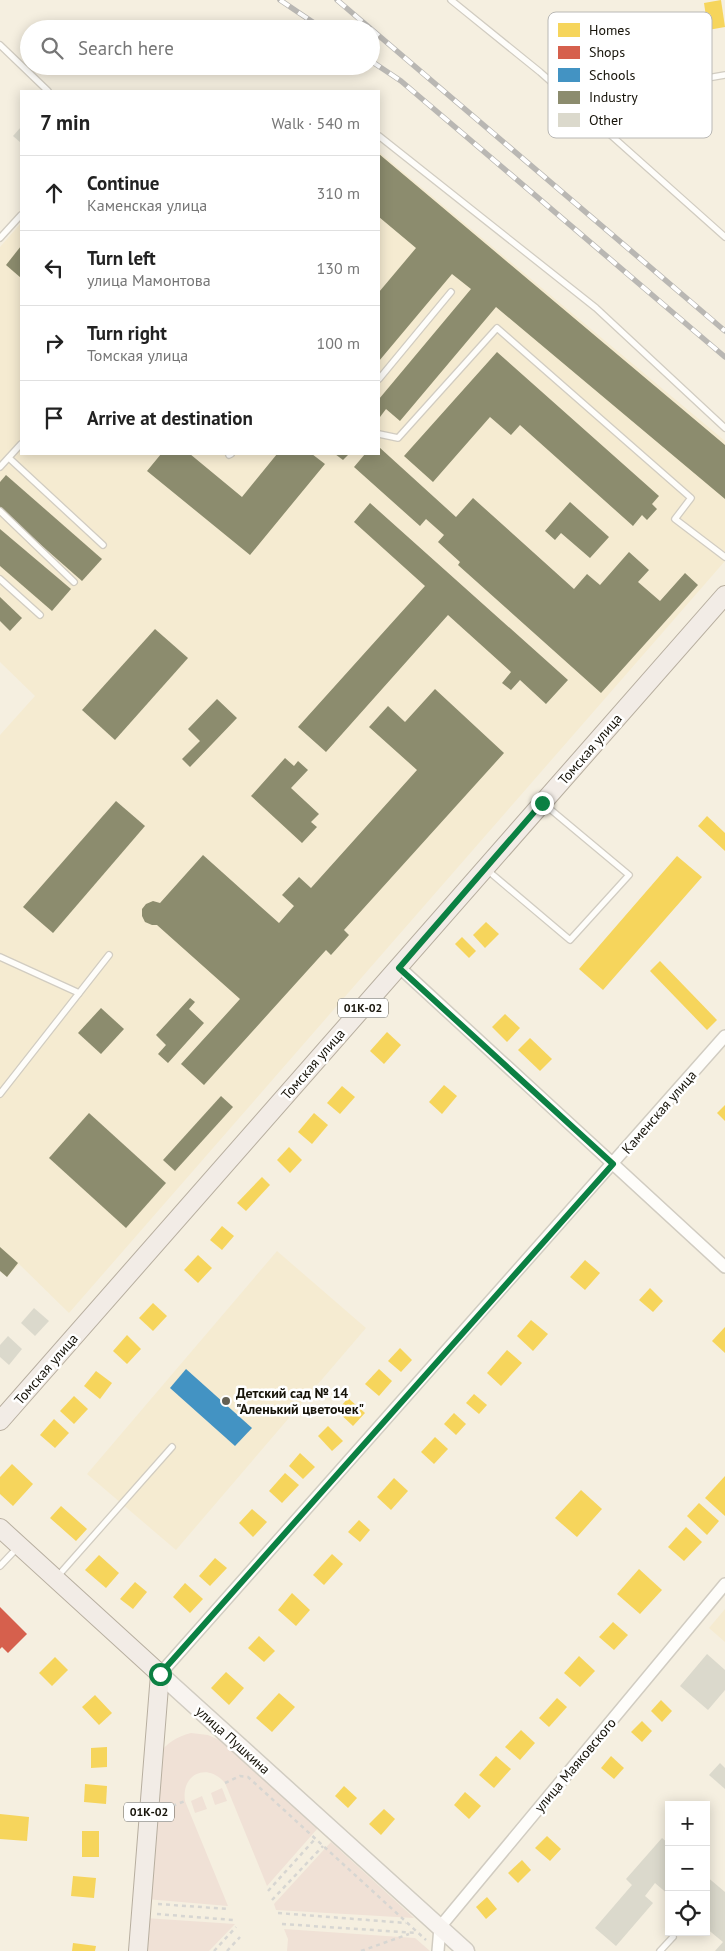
<!DOCTYPE html>
<html lang="en">
<head>
<meta charset="utf-8">
<style>
	body { margin:0; font-family:"PT Sans",sans-serif; background:#f2f2f2; color:#222 }
	.controls { position:absolute; right:15px; bottom:15px; display:grid; overflow:hidden; border-radius:0px; box-shadow:0 2px 12px #0003 }
	.controls button { width:45px; height:45px; display:grid; place-items:center; padding:0; border:0; border-bottom:1px solid #e0e0e0; background:#fff; color:#222; font:25px sans-serif }
	.stop { position:absolute; width:15px; height:15px; margin:-11px; border:4px solid #0b8043; border-radius:50%; background:#fff }
	.stop.end { background:#0b8043; border-color:#fff; box-shadow:0 1px 5px #0008 }
	.list { margin:0; padding:0; list-style:none }
	h2 { display:flex; justify-content:space-between; align-items:center; height:65px; margin:0; padding:0 20px; font-size:21px }
	h2 small { font-size:16px; font-weight:400; color:#767676 }
	.list li { display:grid; grid-template-columns:32px 1fr auto; gap:15px; align-items:center; box-sizing:border-box; height:75px; padding:0 20px; border-top:1px solid #e0e0e0 }
	.list b { display:block; font-size:19px; white-space:nowrap }
	.list p { margin:0; font-size:16px; white-space:nowrap; color:#767676 }
	.list em { font-size:16px; font-style:normal; color:#767676 }
	.icon { flex:none; width:28px; height:28px; fill:none; stroke:currentColor; stroke-width:2; stroke-linecap:round; stroke-linejoin:round }
	.map { position:relative; flex:none; width:725px; height:1951px; overflow:hidden }
	.search { position:absolute; background:#fff; box-shadow:0 2px 12px #0003; left:20px; top:20px; width:360px; height:55px; display:flex; align-items:center; gap:12px; box-sizing:border-box; padding:0 18px; border-radius:28px; color:#767676; font-size:19px }
	.panel { position:absolute; background:#fff; box-shadow:0 2px 12px #0003; left:20px; top:90px; width:360px; height:365px; border-radius:0px }
	.map>svg:first-child { display:block }
</style>
</head>
<body>
<div class="map">
<svg width="725" height="1951" viewBox="0 0 725 1951">
	<rect width="100%" height="100%" fill="#f5efe0"/>
	<g fill="#f5ebd1">
		<path d="M379 152 725 441V561L69 1313 19 1264 7 1277 0 1271V735L35 696 0 662V247L21 223V454H379Z"/>
		<path d="M277 1251 366 1328 176 1550 87 1474Z"/>
		<path d="M725 1609V1642L709 1628Z"/>
	</g>
	<g fill="#f0e1d6">
		<path d="M191 1733 208 1735 219 1740 318 1828 267 1886 225 1783C207 1762 181 1774 185 1801L228 1906 146 1899 158 1755C167 1743 176 1737 191 1733Z"/>
		<path d="M222 1788 227 1801 215 1805 211 1793Z"/>
		<path d="M202 1796 207 1809 195 1813 191 1801Z"/>
		<path d="M331 1842 414 1918 276 1910 274 1904Z"/>
		<path d="M145 1918 235 1924 209 1951H143Z"/>
		<path d="M284 1929 415 1938 430 1951H287L288 1939Z"/>
	</g>
	<g fill="#f6d55c">
		<path d="M721 0 725 27 708 30 704 3Z"/>
		<path d="M707 816 725 833V851L698 826Z"/>
		<path d="M677 856 702 877 603 990 579 969Z"/>
		<path d="M486 922 499 934 485 948 473 935Z"/>
		<path d="M462 937 476 951 469 958 455 944Z"/>
		<path d="M660 961 717 1020 707 1030 650 971Z"/>
		<path d="M505 1014 520 1028 507 1042 492 1027Z"/>
		<path d="M387 1032 401 1045 384 1064 370 1051Z"/>
		<path d="M530 1038 552 1059 540 1071 518 1050Z"/>
		<path d="M444 1085 457 1096 442 1114 429 1102Z"/>
		<path d="M342 1086 355 1097 340 1114 327 1103Z"/>
		<path d="M725 1105V1121L717 1113Z"/>
		<path d="M314 1113 328 1125 312 1144 298 1132Z"/>
		<path d="M289 1147 302 1160 290 1173 277 1160Z"/>
		<path d="M262 1177 270 1185 246 1211 237 1203Z"/>
		<path d="M222 1226 234 1236 222 1250 210 1240Z"/>
		<path d="M198 1255 212 1268 198 1283 184 1270Z"/>
		<path d="M585 1260 600 1273 585 1290 570 1277Z"/>
		<path d="M650 1288 663 1301 653 1312 639 1300Z"/>
		<path d="M153 1303 167 1316 153 1331 139 1318Z"/>
		<path d="M531 1320 548 1334 533 1351 517 1336Z"/>
		<path d="M725 1327V1353L712 1341Z"/>
		<path d="M127 1335 141 1349 127 1364 113 1351Z"/>
		<path d="M400 1348 412 1360 401 1372 388 1361Z"/>
		<path d="M507 1350 522 1363 501 1386 487 1373Z"/>
		<path d="M379 1369 392 1381 379 1396 365 1384Z"/>
		<path d="M96 1371 112 1383 100 1399 84 1386Z"/>
		<path d="M474 1394 487 1405 479 1414 466 1403Z"/>
		<path d="M74 1396 88 1409 74 1424 60 1411Z"/>
		<path d="M348 1398 365 1413 353 1426 337 1411Z"/>
		<path d="M454 1413 466 1424 456 1435 444 1424Z"/>
		<path d="M54 1419 69 1433 55 1448 40 1435Z"/>
		<path d="M328 1426 343 1441 332 1451 318 1436Z"/>
		<path d="M435 1437 448 1449 434 1464 421 1452Z"/>
		<path d="M300 1453 315 1467 303 1479 289 1466Z"/>
		<path d="M12 1464 33 1484 13 1506 0 1494V1477Z"/>
		<path d="M285 1473 299 1485 282 1503 269 1491Z"/>
		<path d="M725 1476V1516L705 1498Z"/>
		<path d="M394 1478 408 1491 391 1510 377 1497Z"/>
		<path d="M581 1490 602 1509 577 1537 555 1518Z"/>
		<path d="M699 1503 719 1521 707 1535 687 1516Z"/>
		<path d="M61 1506 87 1529 76 1541 50 1518Z"/>
		<path d="M252 1509 267 1522 253 1537 239 1523Z"/>
		<path d="M359 1520 370 1530 360 1542 348 1532Z"/>
		<path d="M686 1527 702 1542 684 1561 668 1547Z"/>
		<path d="M332 1554 343 1564 324 1585 313 1575Z"/>
		<path d="M99 1555 119 1573 106 1588 85 1570Z"/>
		<path d="M215 1558 227 1568 210 1586 199 1576Z"/>
		<path d="M639 1569 662 1590 640 1614 617 1594Z"/>
		<path d="M135 1582 147 1592 133 1609 120 1599Z"/>
		<path d="M185 1583 203 1599 190 1613 173 1597Z"/>
		<path d="M292 1593 310 1610 296 1626 278 1610Z"/>
		<path d="M613 1622 628 1635 614 1650 599 1637Z"/>
		<path d="M259 1636 275 1651 264 1662 248 1648Z"/>
		<path d="M579 1656 595 1671 580 1687 564 1673Z"/>
		<path d="M55 1657 68 1670 52 1686 39 1673Z"/>
		<path d="M226 1672 244 1688 229 1705 211 1688Z"/>
		<path d="M279 1693 295 1707 272 1732 256 1718Z"/>
		<path d="M95 1695 112 1713 99 1725 82 1707Z"/>
		<path d="M557 1698 567 1707 549 1727 539 1718Z"/>
		<path d="M661 1700 672 1711 662 1722 651 1711Z"/>
		<path d="M642 1721 652 1731 642 1742 631 1732Z"/>
		<path d="M521 1730 535 1743 520 1760 505 1747Z"/>
		<path d="M107 1747V1767L91 1768V1748Z"/>
		<path d="M496 1756 511 1769 494 1788 479 1775Z"/>
		<path d="M611 1756 624 1768 614 1779 601 1768Z"/>
		<path d="M85 1784 107 1786 106 1804 84 1802Z"/>
		<path d="M344 1786 357 1798 348 1808 335 1796Z"/>
		<path d="M465 1792 481 1806 469 1819 454 1805Z"/>
		<path d="M384 1809 395 1819 381 1835 369 1824Z"/>
		<path d="M0 1814 29 1817 27 1841 0 1839Z"/>
		<rect x="82" y="1831" width="17" height="26"/>
		<path d="M547 1836 561 1849 550 1861 535 1848Z"/>
		<path d="M522 1860 531 1870 518 1883 508 1873Z"/>
		<path d="M73 1876 96 1878 94 1898 71 1896Z"/>
		<path d="M487 1897 497 1909 486 1919 476 1907Z"/>
		<path d="M73 1943 96 1946 95 1951H72Z"/>
	</g>
	<path fill="#d6604d" d="M0 1607 27 1634 8 1653 2 1647 0 1649Z"/>
	<path fill="#4393c3" d="M186 1369 252 1428 235 1446 170 1388Z"/>
	<g fill="#8c8c6e">
		<path d="M379 154 725 445V499L496 307 400 421 386 409 380 417 379 415V399L471 289 452 274 379 361V292L416 248 379 217Z"/>
		<path d="M21 246V278L6 265Z"/>
		<path d="M497 352 659 496 652 504 657 509 647 520 642 515 633 526 520 425 511 435 490 417 433 482 404 456Z"/>
		<path d="M379 447 456 517 473 498 574 589 587 574 600 585 629 552 649 570 638 582 660 601 685 573 698 585 601 693 458 565 460 562 438 542 444 535 426 519 420 526 354 467 365 454H379Z"/>
		<path d="M161 454H190L242 497 277 454H312L325 464 250 555 147 471Z"/>
		<path d="M335 454H349L343 460Z"/>
		<path d="M6 475 102 559 82 581 0 509V482Z"/>
		<path d="M570 502 609 537 590 558 561 533 555 540 545 531Z"/>
		<path d="M370 503 568 680 546 704 520 680 511 690 502 683 511 672 448 615 326 752 298 727 425 586 354 522Z"/>
		<path d="M0 529 71 589 52 611 0 566Z"/>
		<path d="M0 597 22 618 10 631 0 621Z"/>
		<path d="M155 629 188 658 115 740 82 710Z"/>
		<path d="M435 689 504 753 344 930 349 935 331 955 326 950 204 1085 181 1064 240 999 157 925H152L145 922 142 916V909L146 904 153 901 160 903 203 855 279 923 294 906 282 895 299 877 311 888 417 770 369 727 388 706 405 722Z"/>
		<path d="M217 699 237 718 190 767 182 759 200 741 188 729Z"/>
		<path d="M285 758 294 766 298 761 308 770 291 788 319 814 311 822 317 827 302 843 251 796Z"/>
		<path d="M116 801 145 826 53 933 23 907Z"/>
		<path d="M190 998 195 1002 189 1009 204 1023 168 1063 158 1054 166 1045 156 1035Z"/>
		<path d="M101 1008 124 1029 101 1054 78 1033Z"/>
		<path d="M221 1096 233 1107 175 1171 163 1160Z"/>
		<path d="M89 1113 166 1183 126 1228 49 1158Z"/>
		<path d="M0 1247 18 1263 7 1277 0 1271Z"/>
	</g>
	<g fill="#dbd9cc">
		<path d="M21 127V143L13 136Z"/>
		<path d="M34 1308 49 1321 35 1336 21 1323Z"/>
		<path d="M8 1336 22 1349 9 1365 0 1357V1345Z"/>
		<path d="M707 1654 725 1670V1690L708 1710 680 1686Z"/>
		<path d="M720 1763 725 1768V1789L709 1775Z"/>
		<path d="M662 1838 669 1844V1895L655 1883 645 1896 653 1903 616 1946 595 1928 632 1885 626 1879Z"/>
		<path d="M706 1876 725 1892V1951H715L723 1942 706 1928Z"/>
	</g>
	<g fill="none" stroke-linecap="round" stroke-linejoin="round">
		<g stroke="#d1ccc1" stroke-width="8">
			<g id="lane">
				<path d="M451 0 540 72 725 237"/>
				<path d="M0 45 48 91"/>
				<path d="M650 88 725 75"/>
				<path d="M379 136 596 308 725 428"/>
				<path d="M0 238 21 215"/>
				<path d="M379 379 451 292"/>
				<path d="M379 434 398 438 497 328 691 498 675 519 725 557"/>
				<path d="M229 455 231 454"/>
				<path d="M9 458 103 545"/>
				<path d="M0 467 21 444"/>
				<path d="M0 511 74 582"/>
				<path d="M0 579 40 615"/>
				<path d="M486 869 570 940 629 875 544 804"/>
				<path d="M0 957 79 993"/>
				<path d="M0 1094 109 955"/>
				<path d="M0 1566 18 1547"/>
				<path d="M57 1577 172 1447"/>
				<path d="M660 1951 673 1937"/>
			</g>
		</g>
		<g stroke="#d1ccc1" stroke-width="14">
			<g id="street">
				<path d="M399 967 725 1267"/>
				<path d="M160 1674 725 1036"/>
				<path d="M438 1951 440 1927 725 1584"/>
			</g>
		</g>
		<g stroke="#d1ccc1" stroke-width="19">
			<path id="secondary" d="M160 1674 466 1951"/>
		</g>
		<g stroke="#b7ae9f" stroke-width="20">
			<g id="primary">
				<path d="M0 1421 725 595"/>
				<path d="M0 1528 160 1674 138 1951"/>
			</g>
		</g>
		<g stroke="#d7d6d2" stroke-width="2.5" stroke-dasharray="4 4" stroke-linecap="butt">
			<path d="M225 1783 240 1776 248 1777 426 1940"/>
			<path d="M166 1810 167 1808 185 1801"/>
			<path d="M268 1891 315 1839"/>
			<path d="M272 1900 323 1846"/>
			<path d="M158 1904 229 1909"/>
			<path d="M278 1913 406 1923"/>
			<path d="M157 1914 233 1920"/>
			<path d="M282 1924 417 1933"/>
			<path d="M214 1951 236 1927"/>
			<path d="M227 1951 240 1937"/>
			<path d="M361 1951 409 1934"/>
		</g>
		<use href="#lane" stroke="#fefdfa" stroke-width="5.5"/>
		<use href="#street" stroke="#fefdfa" stroke-width="11"/>
		<use href="#secondary" stroke="#f8f4f0" stroke-width="16"/>
		<use href="#primary" stroke="#f2ece6" stroke-width="18"/>
		<g stroke="#b9b7b3" stroke-width="5.5">
			<g id="rail">
				<path d="M280 0 323 29"/>
				<path d="M337 0 725 331"/>
				<path d="M371 61 401 81 725 357"/>
			</g>
		</g>
		<use href="#rail" stroke="#fff" stroke-width="4" stroke-dasharray="11" stroke-linecap="butt"/>
	</g>
	<g fill="none" stroke-linecap="round" stroke-linejoin="round">
		<path stroke="#0b8043" stroke-width="6" d="M160 1674 613 1164 399 968 542 803"/>
	</g>
	<circle fill="#646054" stroke="#fff" stroke-width="2" cx="226" cy="1401" r="5"/>
	<g text-anchor="middle" stroke-width="5" stroke-linejoin="round" paint-order="stroke">
		<g fill="#fff" stroke="#5c5a53" stroke-width="1">
			<rect x="338" y="998.5" width="50" height="19" rx="4"/>
			<rect x="124" y="1802.5" width="50" height="19" rx="4"/>
		</g>
		<g font-size="12" font-weight="bold" fill="#161309">
			<text x="363" y="1012">01К-02</text>
			<text x="149" y="1816">01К-02</text>
		</g>
		<g font-size="14" fill="#161309" stroke="#fff">
			<text transform="translate(590 749) rotate(-49)" y="5">Томская улица</text>
			<text transform="translate(313 1064) rotate(-49)" y="5">Томская улица</text>
			<text transform="translate(659 1112) rotate(-49)" y="5">Каменская улица</text>
			<text transform="translate(46 1369) rotate(-49)" y="5">Томская улица</text>
			<text transform="translate(233 1740) rotate(42)" y="5">улица Пушкина</text>
			<text transform="translate(575 1765) rotate(-50)" y="5">улица Маяковского</text>
		</g>
		<g font-size="14" font-weight="bold" fill="#161309" stroke="#fff" text-anchor="start">
			<text x="236" y="1398">Детский сад № 14<tspan x="236" dy="16">"Аленький цветочек"</tspan></text>
		</g>
	</g>
	<rect x="548" y="12" width="164" height="126" rx="8" fill="#fff" stroke="#b9b8b5" stroke-width="1"/>
	<rect x="558" y="23" width="22" height="14" fill="#f6d55c"/>
	<rect x="558" y="46" width="22" height="13" fill="#d6604d"/>
	<rect x="558" y="68" width="22" height="14" fill="#4393c3"/>
	<rect x="558" y="91" width="22" height="13" fill="#8c8c6e"/>
	<rect x="558" y="113" width="22" height="14" fill="#dbd9cc"/>
	<g font-size="14" fill="#161309">
		<text x="589" y="35">Homes</text>
		<text x="589" y="57">Shops</text>
		<text x="589" y="80">Schools</text>
		<text x="589" y="102">Industry</text>
		<text x="589" y="125">Other</text>
	</g>
</svg>
<div class="controls">
<button>+</button>
<button>−</button>
<button><svg class="icon" aria-label="locate" viewBox="0 0 24 24"><circle cx="12" cy="12" r="6"/><path d="M12 2v4M12 18v4M2 12h4M18 12h4"/></svg></button>
</div>
<div class="stop" style="left:160px;top:1674px"></div>
<div class="stop end" style="left:542px;top:803px"></div>
<div class="search"><svg class="icon" aria-label="search" viewBox="0 0 24 24"><circle cx="10" cy="10" r="6"/><path d="M15 15l6 6"/></svg>Search here</div>
<section class="panel">
<h2>7 min<small>Walk · 540 m</small></h2>
<ul class="list">
<li><svg class="icon" aria-label="ahead" viewBox="0 0 24 24"><path d="M12 20V5M6 11l6-6 6 6"/></svg><div><b>Continue</b><p>Каменская улица</p></div><em>310 m</em></li>
<li><svg class="icon" aria-label="left" viewBox="0 0 24 24"><path d="M17 20v-9H6M10 6l-5 5 5 5"/></svg><div><b>Turn left</b><p>улица Мамонтова</p></div><em>130 m</em></li>
<li><svg class="icon" aria-label="right" viewBox="0 0 24 24"><path d="M7 20v-9h11M14 6l5 5-5 5"/></svg><div><b>Turn right</b><p>Томская улица</p></div><em>100 m</em></li>
<li><svg class="icon" aria-label="arrive" viewBox="0 0 24 24"><path d="M6 21V4h12l-3 4 3 4H6"/></svg><div><b>Arrive at destination</b></div></li>
</ul>
</section>
</div>
</body>
</html>
